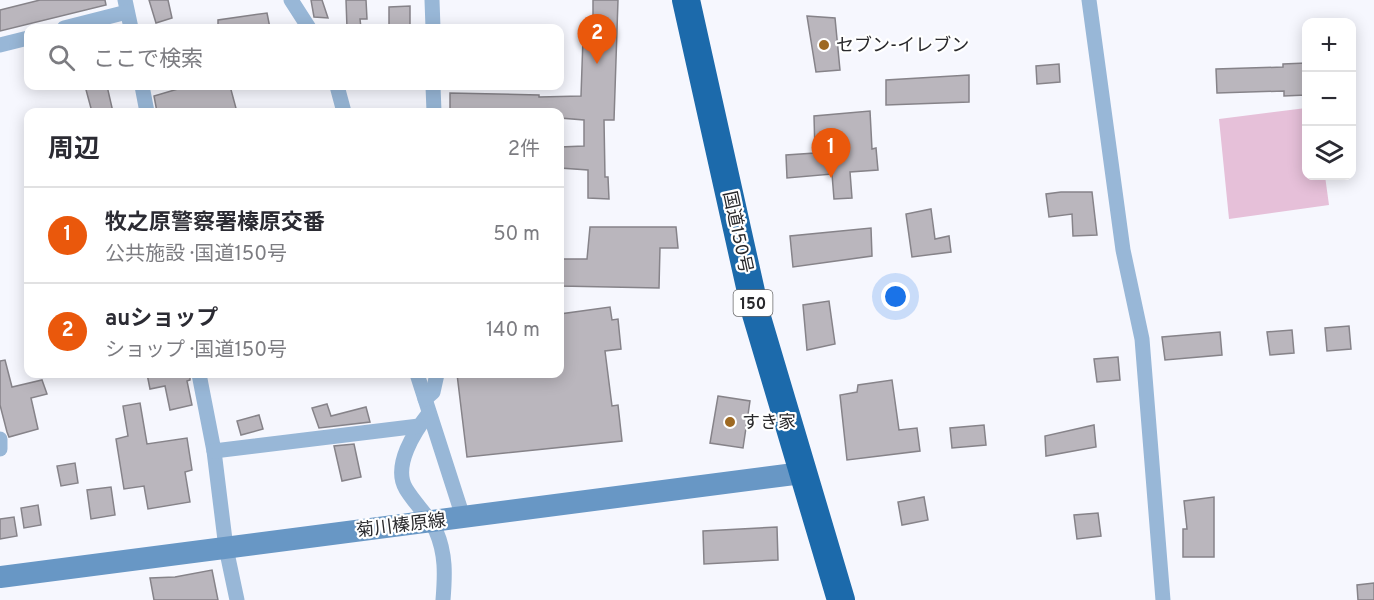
<!DOCTYPE html>
<html lang="ja">
<head>
<meta charset="utf-8">
<style>
	body { margin:0; font-family:Overpass,"Noto Sans JP",sans-serif; background:#f2f2f3; color:#2b2b33 }
	.controls { position:absolute; right:18px; top:18px; display:grid; overflow:hidden; border-radius:12px; box-shadow:0 3px 15px #0003 }
	.controls button { width:54px; height:54px; display:grid; place-items:center; padding:0; border:0; border-bottom:2px solid #e1e1e2; background:#fff; color:#2b2b33; font:30px sans-serif }
	.you { position:absolute; left:896px; top:297px; width:21px; height:21px; margin:-15px; border:4px solid #fff; border-radius:50%; background:#1a73e8; box-shadow:0 0 0 9px #1a73e833 }
	.badge { display:grid; place-items:center; width:39px; height:39px; border-radius:50%; background:#ea580c; color:#fff; font-size:20px; font-weight:700 }
	.pin { position:absolute; translate:-50% -50px; filter:drop-shadow(0 2px 3px #0008) }
	.pin::after { content:''; position:absolute; top:32px; width:21px; height:18px; background:inherit; clip-path:polygon(0 0,100% 0,50% 100%) }
	.list { margin:0; padding:0; list-style:none }
	h2 { display:flex; justify-content:space-between; align-items:center; height:78px; margin:0; padding:0 24px; font-size:26px }
	h2 small { font-size:20px; font-weight:400; color:#7c7c81 }
	.list li { display:grid; grid-template-columns:39px 1fr auto; gap:18px; align-items:center; box-sizing:border-box; height:96px; padding:0 24px; border-top:2px solid #e1e1e2 }
	.list b { display:block; font-size:22px; white-space:nowrap }
	.list p { margin:0; font-size:20px; white-space:nowrap; color:#7c7c81 }
	.list em { font-size:20px; font-style:normal; color:#7c7c81 }
	.icon { flex:none; width:33px; height:33px; fill:none; stroke:currentColor; stroke-width:2; stroke-linecap:round; stroke-linejoin:round }
	.map { position:relative; flex:none; width:1374px; height:600px; overflow:hidden }
	.search { position:absolute; background:#fff; box-shadow:0 3px 15px #0003; left:24px; top:24px; width:540px; height:66px; display:flex; align-items:center; gap:15px; box-sizing:border-box; padding:0 21px; border-radius:12px; color:#7c7c81; font-size:22px }
	.panel { position:absolute; background:#fff; box-shadow:0 3px 15px #0003; left:24px; top:108px; width:540px; height:270px; border-radius:12px }
	.map>svg:first-child { display:block }
</style>
</head>
<body>
<div class="map">
<svg width="1374" height="600" viewBox="0 0 1374 600">
	<rect width="100%" height="100%" fill="#f6f7fe"/>
	<path fill="#e6c0d9" d="M1306 108V176H1325L1329 205 1229 219 1219 119Z"/>
	<g fill="#bab6bd" stroke="#868389" stroke-width="1.5">
		<path d="M40 0H105L106 5 0 31V10Z"/>
		<path d="M149 0H168L172 18 156 23Z"/>
		<path d="M311 0H322L328 18 314 17Z"/>
		<path d="M346 0H366L367 19H360L361 28H347Z"/>
		<path d="M593 0H618L614 120H604L605 177H608L609 199 588 198V170L560 168V147L584 146V120L560 118V112H450V93L539 95V97L581 96 583 38H593Z"/>
		<path d="M410 6V28L389 27V7Z"/>
		<path d="M267 13 270 28H218V20Z"/>
		<path d="M807 16 835 18 840 70 816 72Z"/>
		<path d="M1306 63V95L1284 96V91L1217 93 1216 69 1283 67V64Z"/>
		<path d="M1059 64 1060 82 1037 84 1036 66Z"/>
		<path d="M969 75V102L886 105V80Z"/>
		<path d="M85 86H107L113 112H92Z"/>
		<path d="M188 86H230L237 112H157L154 96Z"/>
		<path d="M870 111 872 149 876 148 878 170 850 172 852 198 834 199 832 174 787 178 786 155 815 153 814 116Z"/>
		<path d="M1061 192H1092L1097 235 1073 236 1072 214 1049 217 1046 194Z"/>
		<path d="M931 209 935 239 949 236 951 252 912 257 906 214Z"/>
		<path d="M590 227H676L678 248H660L659 288 560 286V259H587Z"/>
		<path d="M871 228 872 256 793 267 790 236Z"/>
		<path d="M829 301 835 344 807 350 803 305Z"/>
		<path d="M610 307 612 320 618 319 621 349 605 351 612 406 618 405 622 441 467 457 457 374H560V314Z"/>
		<path d="M1349 326 1351 349 1327 351 1325 328Z"/>
		<path d="M1292 330 1294 353 1270 355 1267 332Z"/>
		<path d="M1220 332 1222 355 1165 360 1162 337Z"/>
		<path d="M1118 357 1120 380 1097 382 1094 359Z"/>
		<path d="M5 360 12 387 42 380 47 394 31 398 38 429 9 437 7 432 0 405V361Z"/>
		<path d="M147 374H190V380L187 381 192 405 170 410 165 386 150 389Z"/>
		<path d="M892 380 899 430 917 428 920 451 847 460 840 395 857 392 858 385Z"/>
		<path d="M718 396 750 401 743 448 710 443Z"/>
		<path d="M140 403 147 444 187 438 192 470 185 472 190 502 148 509 144 486 124 489 116 439 128 436 123 406Z"/>
		<path d="M327 404 331 416 366 407 370 422 319 428 312 408Z"/>
		<path d="M259 415 263 429 241 435 237 421Z"/>
		<path d="M984 425 986 445 952 448 950 428Z"/>
		<path d="M1094 425 1096 447 1046 456 1045 436Z"/>
		<path d="M354 444 361 477 342 481 334 446Z"/>
		<path d="M75 463 78 483 61 486 57 466Z"/>
		<path d="M111 487 115 515 91 519 87 490Z"/>
		<path d="M924 497 928 520 902 525 898 502Z"/>
		<path d="M1214 497V557H1183V529H1187L1184 501Z"/>
		<path d="M38 505 41 525 24 528 21 508Z"/>
		<path d="M1098 513 1101 536 1077 539 1074 515Z"/>
		<path d="M14 517 17 536 0 539V519Z"/>
		<path d="M777 527 778 560 704 564 703 531Z"/>
		<path d="M212 570 218 600H154L150 578 175 577Z"/>
		<path d="M1374 583V600H1358L1357 585Z"/>
	</g>
	<g fill="none" stroke-linecap="round" stroke-linejoin="round">
		<g stroke="#98b7d7" stroke-width="15">
			<path d="M125 0 131 28"/>
			<path d="M291 0 309 28"/>
			<path d="M432 0 433 28"/>
			<path d="M1089 0 1123 250 1142 339 1163 600"/>
			<path d="M64 28 127 12"/>
			<path d="M0 45 28 38"/>
			<path d="M142 86 147 112"/>
			<path d="M337 86 344 112"/>
			<path d="M433 86 434 112"/>
			<path d="M199 374 214 451 226 548 237 600"/>
			<path d="M417 374 463 517"/>
			<path d="M425 399 433 392 437 374"/>
			<path d="M429 413C415 431 392 466 406 489 415 504 428 515 436 531 446 554 445 575 443 600"/>
			<path d="M0 439V449"/>
			<path d="M214 451 419 426"/>
		</g>
		<path stroke="#6897c5" stroke-width="22" d="M0 577 802 473"/>
		<path stroke="#1c6aab" stroke-width="28" d="M686 0 756 314 841 600"/>
	</g>
	<g fill="#9e6922" stroke="#fff" stroke-width="2">
		<circle cx="824" cy="45" r="6"/>
		<circle cx="730" cy="422" r="6"/>
	</g>
	<g text-anchor="middle" stroke-width="4.5" stroke-linejoin="round" paint-order="stroke">
		<rect fill="#fff" stroke="#69696b" stroke-width="1.5" x="733.5" y="290" width="39" height="26" rx="4.5"/>
		<g font-size="16" font-weight="bold" fill="#29292c">
			<text x="753" y="309">150</text>
		</g>
		<g font-size="18" fill="#29292c" stroke="#fff" text-anchor="start">
			<text x="836" y="51">セブン-イレブン</text>
			<text x="742" y="428">すき家</text>
		</g>
		<g font-size="18" fill="#29292c" stroke="#fff">
			<text transform="translate(738 232) rotate(78)" y="6">国道150号</text>
			<text transform="translate(401 525) rotate(-7)" y="6">菊川榛原線</text>
		</g>
	</g>
</svg>
<div class="controls">
<button>+</button>
<button>−</button>
<button><svg class="icon" aria-label="layers" viewBox="0 0 24 24"><path d="M12 4l9 5-9 5-9-5zM3 14l9 5 9-5"/></svg></button>
</div>
<div class="you"></div>
<div class="pin badge" style="left:831px;top:178px">1</div>
<div class="pin badge" style="left:597px;top:64px">2</div>
<div class="search"><svg class="icon" aria-label="search" viewBox="0 0 24 24"><circle cx="10" cy="10" r="6"/><path d="M15 15l6 6"/></svg>ここで検索</div>
<section class="panel">
<h2>周辺<small>2件</small></h2>
<ul class="list">
<li><span class="badge">1</span><div><b>牧之原警察署榛原交番</b><p>公共施設 · 国道150号</p></div><em>50 m</em></li>
<li><span class="badge">2</span><div><b>auショップ</b><p>ショップ · 国道150号</p></div><em>140 m</em></li>
</ul>
</section>
</div>
</body>
</html>
